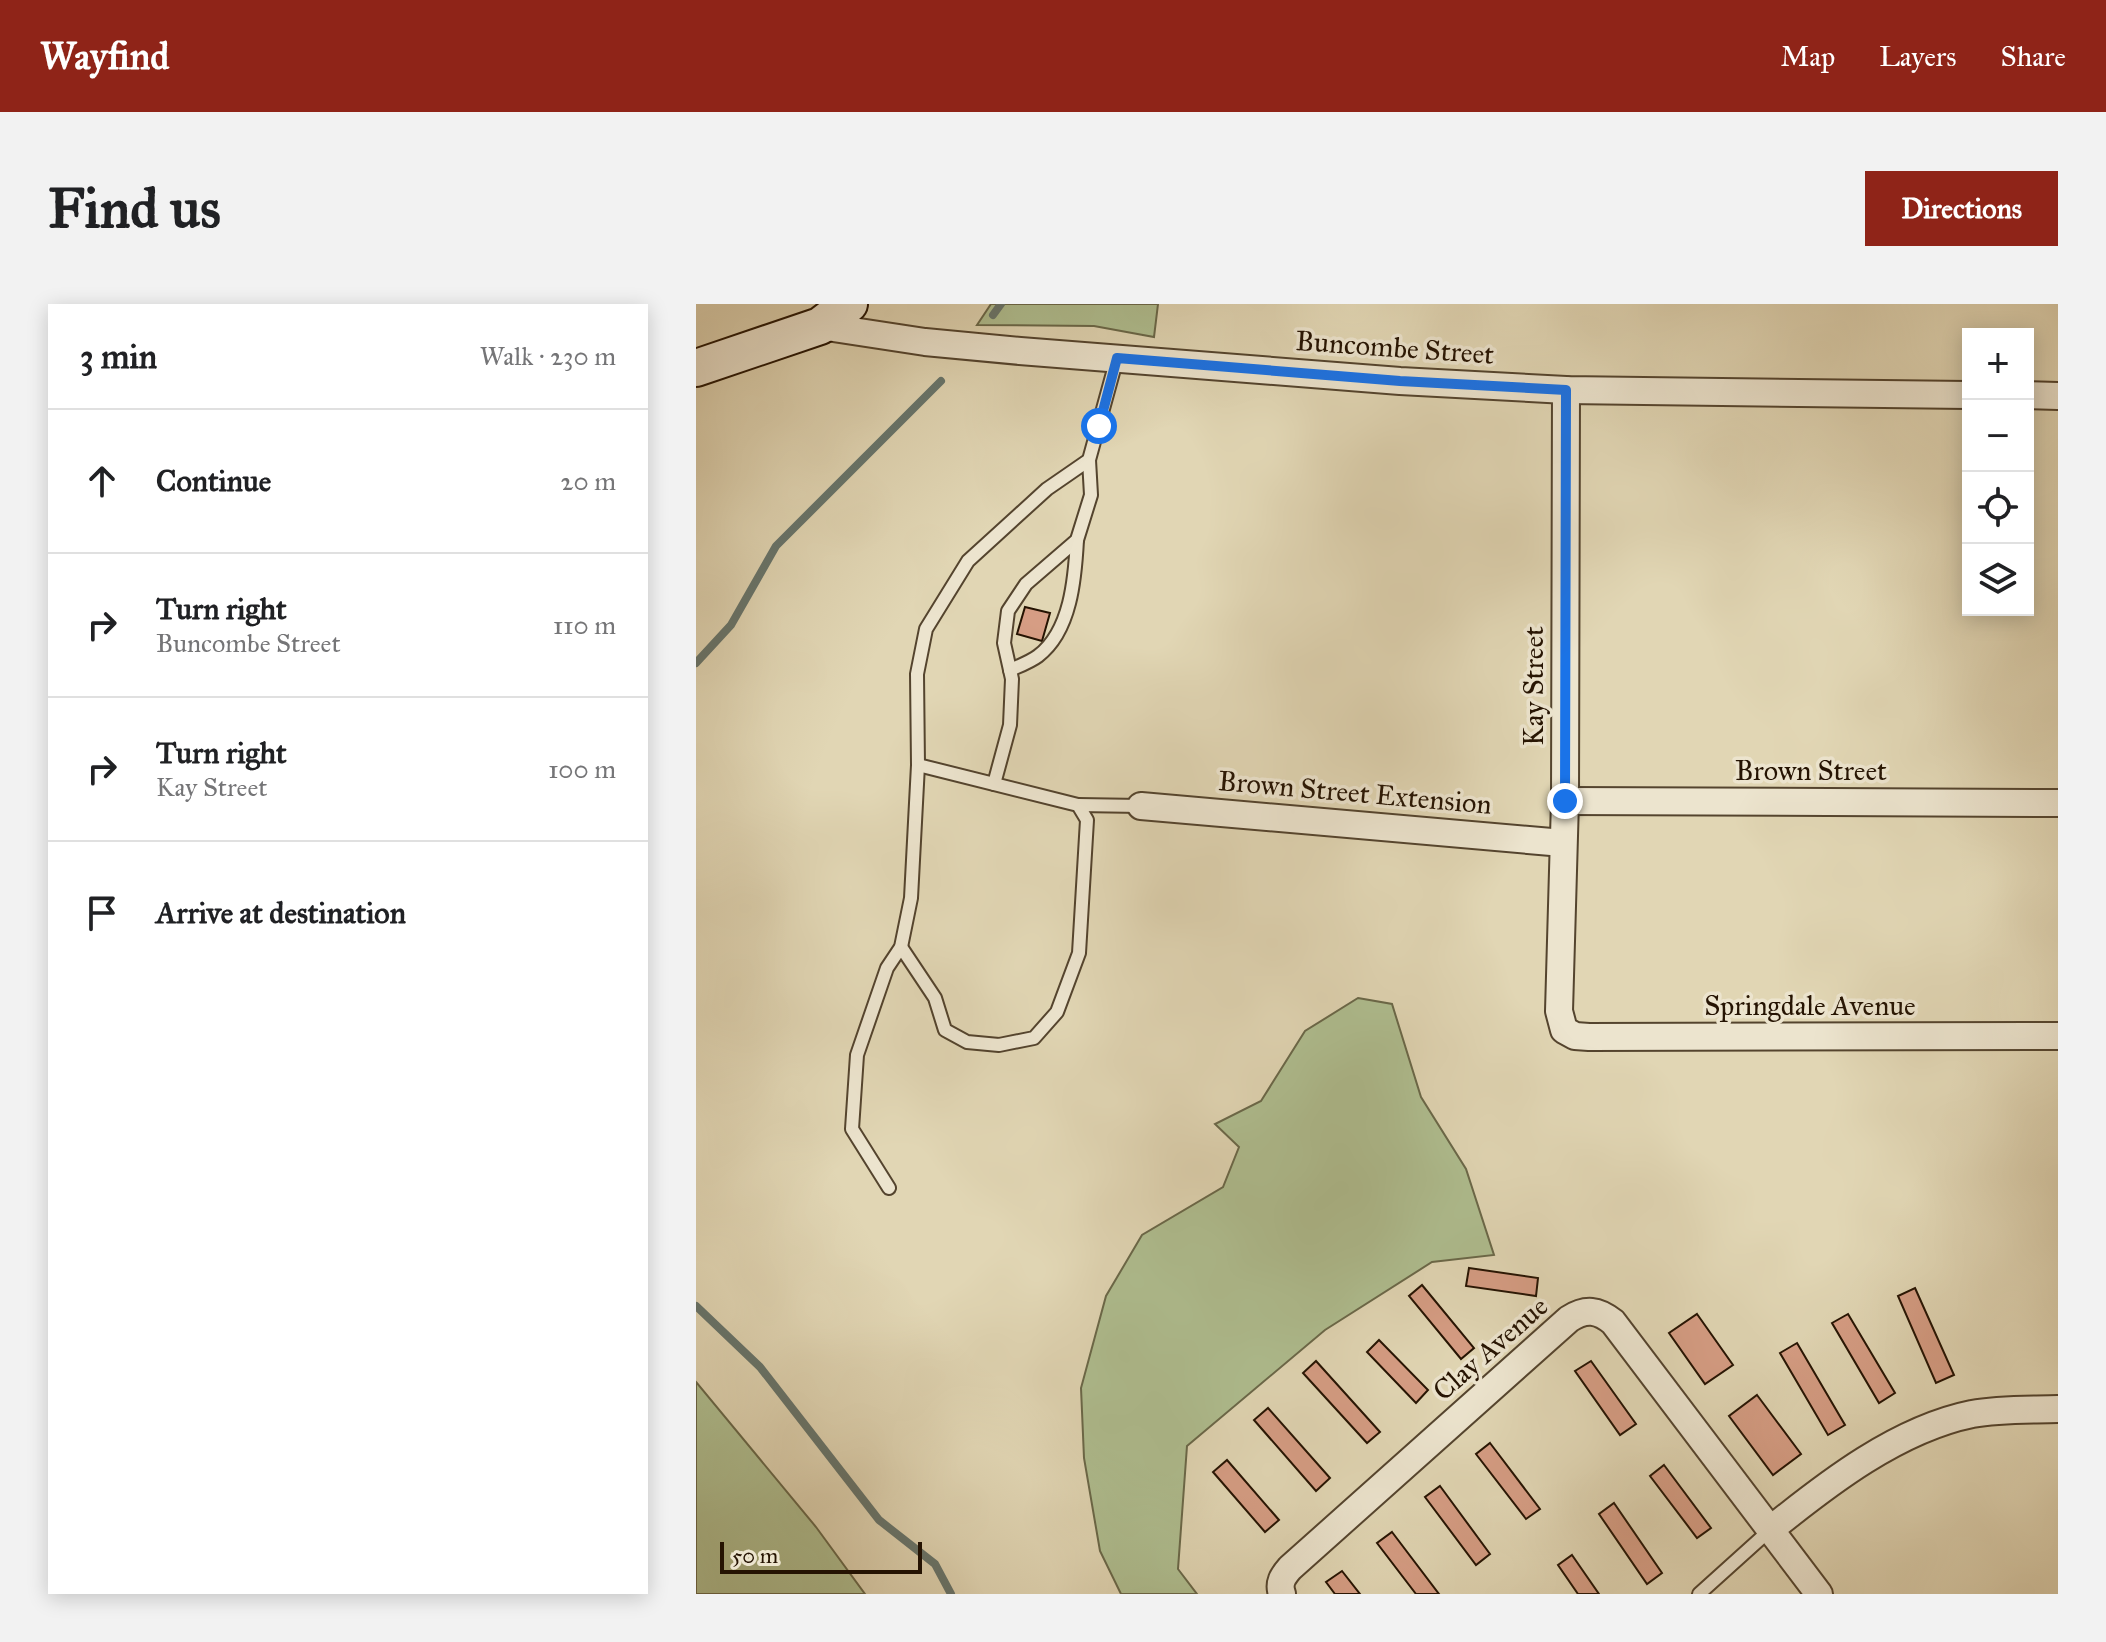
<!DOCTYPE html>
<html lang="en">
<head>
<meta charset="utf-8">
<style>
	body { margin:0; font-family:"IM FELL Great Primer",serif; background:#f2f2f2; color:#202124 }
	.controls { position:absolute; right:24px; top:24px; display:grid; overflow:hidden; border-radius:0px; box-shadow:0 4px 20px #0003 }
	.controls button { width:72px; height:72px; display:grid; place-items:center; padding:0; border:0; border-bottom:2px solid #e0e0e0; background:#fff; color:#202124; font:40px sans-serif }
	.scale { position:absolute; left:24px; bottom:20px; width:202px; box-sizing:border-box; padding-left:8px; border:4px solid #251302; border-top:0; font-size:22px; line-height:28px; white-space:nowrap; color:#251302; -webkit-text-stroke:6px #ece4ce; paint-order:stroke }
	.stop { position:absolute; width:24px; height:24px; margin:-18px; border:6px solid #1a73e8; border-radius:50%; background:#fff }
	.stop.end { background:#1a73e8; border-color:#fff; box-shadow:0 2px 8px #0008 }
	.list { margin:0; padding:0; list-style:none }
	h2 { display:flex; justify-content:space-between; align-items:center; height:104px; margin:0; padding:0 32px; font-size:34px }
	h2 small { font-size:26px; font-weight:400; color:#757577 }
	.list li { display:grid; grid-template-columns:52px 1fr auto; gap:24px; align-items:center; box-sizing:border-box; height:144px; padding:0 32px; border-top:2px solid #e0e0e0 }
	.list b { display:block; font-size:30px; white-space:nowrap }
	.list p { margin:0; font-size:26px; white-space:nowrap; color:#757577 }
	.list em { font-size:26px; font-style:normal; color:#757577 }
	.icon { flex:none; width:44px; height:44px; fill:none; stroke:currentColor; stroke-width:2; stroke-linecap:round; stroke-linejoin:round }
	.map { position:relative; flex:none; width:1362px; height:1290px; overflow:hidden; border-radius:0px }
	header { display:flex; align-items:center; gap:48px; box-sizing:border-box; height:112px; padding:0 40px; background:#8f2418; color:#fff }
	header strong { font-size:38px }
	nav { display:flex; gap:44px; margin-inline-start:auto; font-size:28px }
	.intro { display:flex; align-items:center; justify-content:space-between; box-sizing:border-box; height:192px; padding:0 48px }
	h1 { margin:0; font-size:56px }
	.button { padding:20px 36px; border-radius:0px; background:#8f2418; color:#fff; font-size:28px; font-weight:700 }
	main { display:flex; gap:48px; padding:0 48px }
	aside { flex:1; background:#fff; border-radius:0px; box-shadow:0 4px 20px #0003 }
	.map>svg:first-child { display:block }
</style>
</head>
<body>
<header>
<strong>Wayfind</strong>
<nav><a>Map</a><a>Layers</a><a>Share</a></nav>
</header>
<div class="intro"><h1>Find us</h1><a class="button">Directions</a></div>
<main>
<aside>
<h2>3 min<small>Walk · 230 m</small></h2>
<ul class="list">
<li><svg class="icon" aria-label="ahead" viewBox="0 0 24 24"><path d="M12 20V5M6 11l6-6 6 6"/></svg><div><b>Continue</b></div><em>20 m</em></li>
<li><svg class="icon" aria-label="right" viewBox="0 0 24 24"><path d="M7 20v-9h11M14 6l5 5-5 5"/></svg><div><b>Turn right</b><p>Buncombe Street</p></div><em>110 m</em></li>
<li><svg class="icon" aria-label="right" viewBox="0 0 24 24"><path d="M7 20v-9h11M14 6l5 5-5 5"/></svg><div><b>Turn right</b><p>Kay Street</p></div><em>100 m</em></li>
<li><svg class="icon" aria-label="arrive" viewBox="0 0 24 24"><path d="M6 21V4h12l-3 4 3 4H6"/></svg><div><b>Arrive at destination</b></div></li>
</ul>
</aside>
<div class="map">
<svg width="1362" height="1290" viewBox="0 0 1362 1290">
	<rect width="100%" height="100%" fill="#e1d6b4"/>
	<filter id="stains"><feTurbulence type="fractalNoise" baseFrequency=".0025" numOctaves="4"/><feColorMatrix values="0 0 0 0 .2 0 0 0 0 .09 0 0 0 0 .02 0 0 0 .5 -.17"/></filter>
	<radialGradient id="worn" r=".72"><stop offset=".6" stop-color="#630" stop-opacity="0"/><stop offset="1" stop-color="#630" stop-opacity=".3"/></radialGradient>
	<g fill="#afbe90" stroke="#6a6849" stroke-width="2">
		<path d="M295 0H462L458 33 398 22 281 21Z"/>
		<path d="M662 694 696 700 725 793 770 865 798 951 736 958 629 1026 491 1142 482 1265 501 1290H425L404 1247 388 1154 385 1084 410 992 446 931 527 883 543 843 519 820 565 797 609 727Z"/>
		<path d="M0 1078 120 1223 169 1290H0Z"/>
	</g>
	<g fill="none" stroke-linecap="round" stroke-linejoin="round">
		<g stroke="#68766d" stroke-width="8">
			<path d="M297 11 305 0"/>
			<path d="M0 359 35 321 80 242 245 77"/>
			<path d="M0 1002 64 1063 183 1216 239 1260 255 1290"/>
		</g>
	</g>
	<g fill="#d69d84" stroke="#251302" stroke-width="2">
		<path d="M329 303 354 309 346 337 321 330Z"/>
		<path d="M773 964 842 974 840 992 770 982Z"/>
		<path d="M726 981 778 1044 765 1055 713 992Z"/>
		<path d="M1219 984 1258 1071 1240 1079 1202 992Z"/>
		<path d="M1001 1010 1037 1061 1009 1080 973 1029Z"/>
		<path d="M1152 1010 1199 1089 1183 1099 1136 1019Z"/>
		<path d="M683 1036 732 1086 720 1099 671 1048Z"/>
		<path d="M1101 1039 1149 1121 1132 1131 1084 1049Z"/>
		<path d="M620 1057 684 1128 671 1139 607 1069Z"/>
		<path d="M895 1057 940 1120 924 1131 879 1067Z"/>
		<path d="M1061 1091 1105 1150 1077 1171 1033 1112Z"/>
		<path d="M572 1104 634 1174 620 1187 558 1116Z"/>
		<path d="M794 1139 844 1205 830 1215 780 1150Z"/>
		<path d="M531 1156 583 1216 569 1228 517 1168Z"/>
		<path d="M968 1161 1015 1224 1001 1234 954 1172Z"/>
		<path d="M744 1182 794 1250 780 1261 729 1193Z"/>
		<path d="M918 1199 966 1269 951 1280 903 1210Z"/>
		<path d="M696 1228 743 1290H720L681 1239Z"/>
		<path d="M876 1251 903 1290H882L862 1261Z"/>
		<path d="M646 1267 664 1290H639L630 1278Z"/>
	</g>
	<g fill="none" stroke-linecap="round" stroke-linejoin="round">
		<g stroke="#54442e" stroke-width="16">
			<g id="lane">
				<path d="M314 366C323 362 334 358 342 352 375 327 379 274 381 236"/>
				<path d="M298 480 314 421 316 375 308 339 312 307 330 280 381 236 395 191 393 156"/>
				<path d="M382 501 445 502"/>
				<path d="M205 643 239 694 249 726 271 738 303 741 338 734 361 708 383 649 391 516 382 501 222 461"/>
				<path d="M193 884 156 825 161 751 191 664 205 643 215 594 222 461 221 370 230 325 272 257 351 185 393 156 421 54"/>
				<path d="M1003 1290 1074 1226"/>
			</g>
		</g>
		<g stroke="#54442e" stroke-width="30">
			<g id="street">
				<path d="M124 22 229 38 324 47 704 77 870 86 1272 91"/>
				<path d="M870 86 869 497 863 707 868 726 879 732 893 733 1362 732"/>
				<path d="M1332 91 1362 92"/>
				<path d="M869 497 1362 499"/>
				<path d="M445 502 867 539"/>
				<path d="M1074 1226C1132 1179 1202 1125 1276 1110 1304 1105 1334 1106 1362 1105"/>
				<path d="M586 1290C582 1279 587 1272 594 1264L873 1015C890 1004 902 1006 917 1018L1123 1290"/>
			</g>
		</g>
		<g stroke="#251302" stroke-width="40">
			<path id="secondary" d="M0 64 124 22 153 0"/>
		</g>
		<use href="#lane" stroke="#ece4ce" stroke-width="12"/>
		<use href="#street" stroke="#ece4ce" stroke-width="26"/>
		<use href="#secondary" stroke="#ece4ce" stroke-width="36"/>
	</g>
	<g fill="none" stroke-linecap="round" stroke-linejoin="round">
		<path stroke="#1a73e8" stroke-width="10" d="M403 122 421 54 704 77 870 86 869 497"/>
	</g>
	<g text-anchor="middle" stroke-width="7" stroke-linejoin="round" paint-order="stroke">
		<g font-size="28" fill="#251302" stroke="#ece4ce">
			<text transform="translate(699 43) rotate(4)" y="10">Buncombe Street</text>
			<text transform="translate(837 382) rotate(-90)" y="10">Kay Street</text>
			<text x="1115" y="476">Brown Street</text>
			<text transform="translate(659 488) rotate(5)" y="10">Brown Street Extension</text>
			<text x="1114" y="711">Springdale Avenue</text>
			<text transform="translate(794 1044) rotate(-41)" y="10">Clay Avenue</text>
		</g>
	</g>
	<rect width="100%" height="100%" filter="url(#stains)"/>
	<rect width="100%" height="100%" fill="url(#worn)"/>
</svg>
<div class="controls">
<button>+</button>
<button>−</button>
<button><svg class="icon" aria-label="locate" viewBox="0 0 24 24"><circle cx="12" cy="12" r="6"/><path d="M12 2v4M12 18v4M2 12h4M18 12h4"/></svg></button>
<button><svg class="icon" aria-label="layers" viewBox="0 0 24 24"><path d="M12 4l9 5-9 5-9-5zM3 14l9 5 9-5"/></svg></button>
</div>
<div class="scale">50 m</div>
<div class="stop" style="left:403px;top:122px"></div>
<div class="stop end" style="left:869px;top:497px"></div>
</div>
</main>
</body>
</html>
